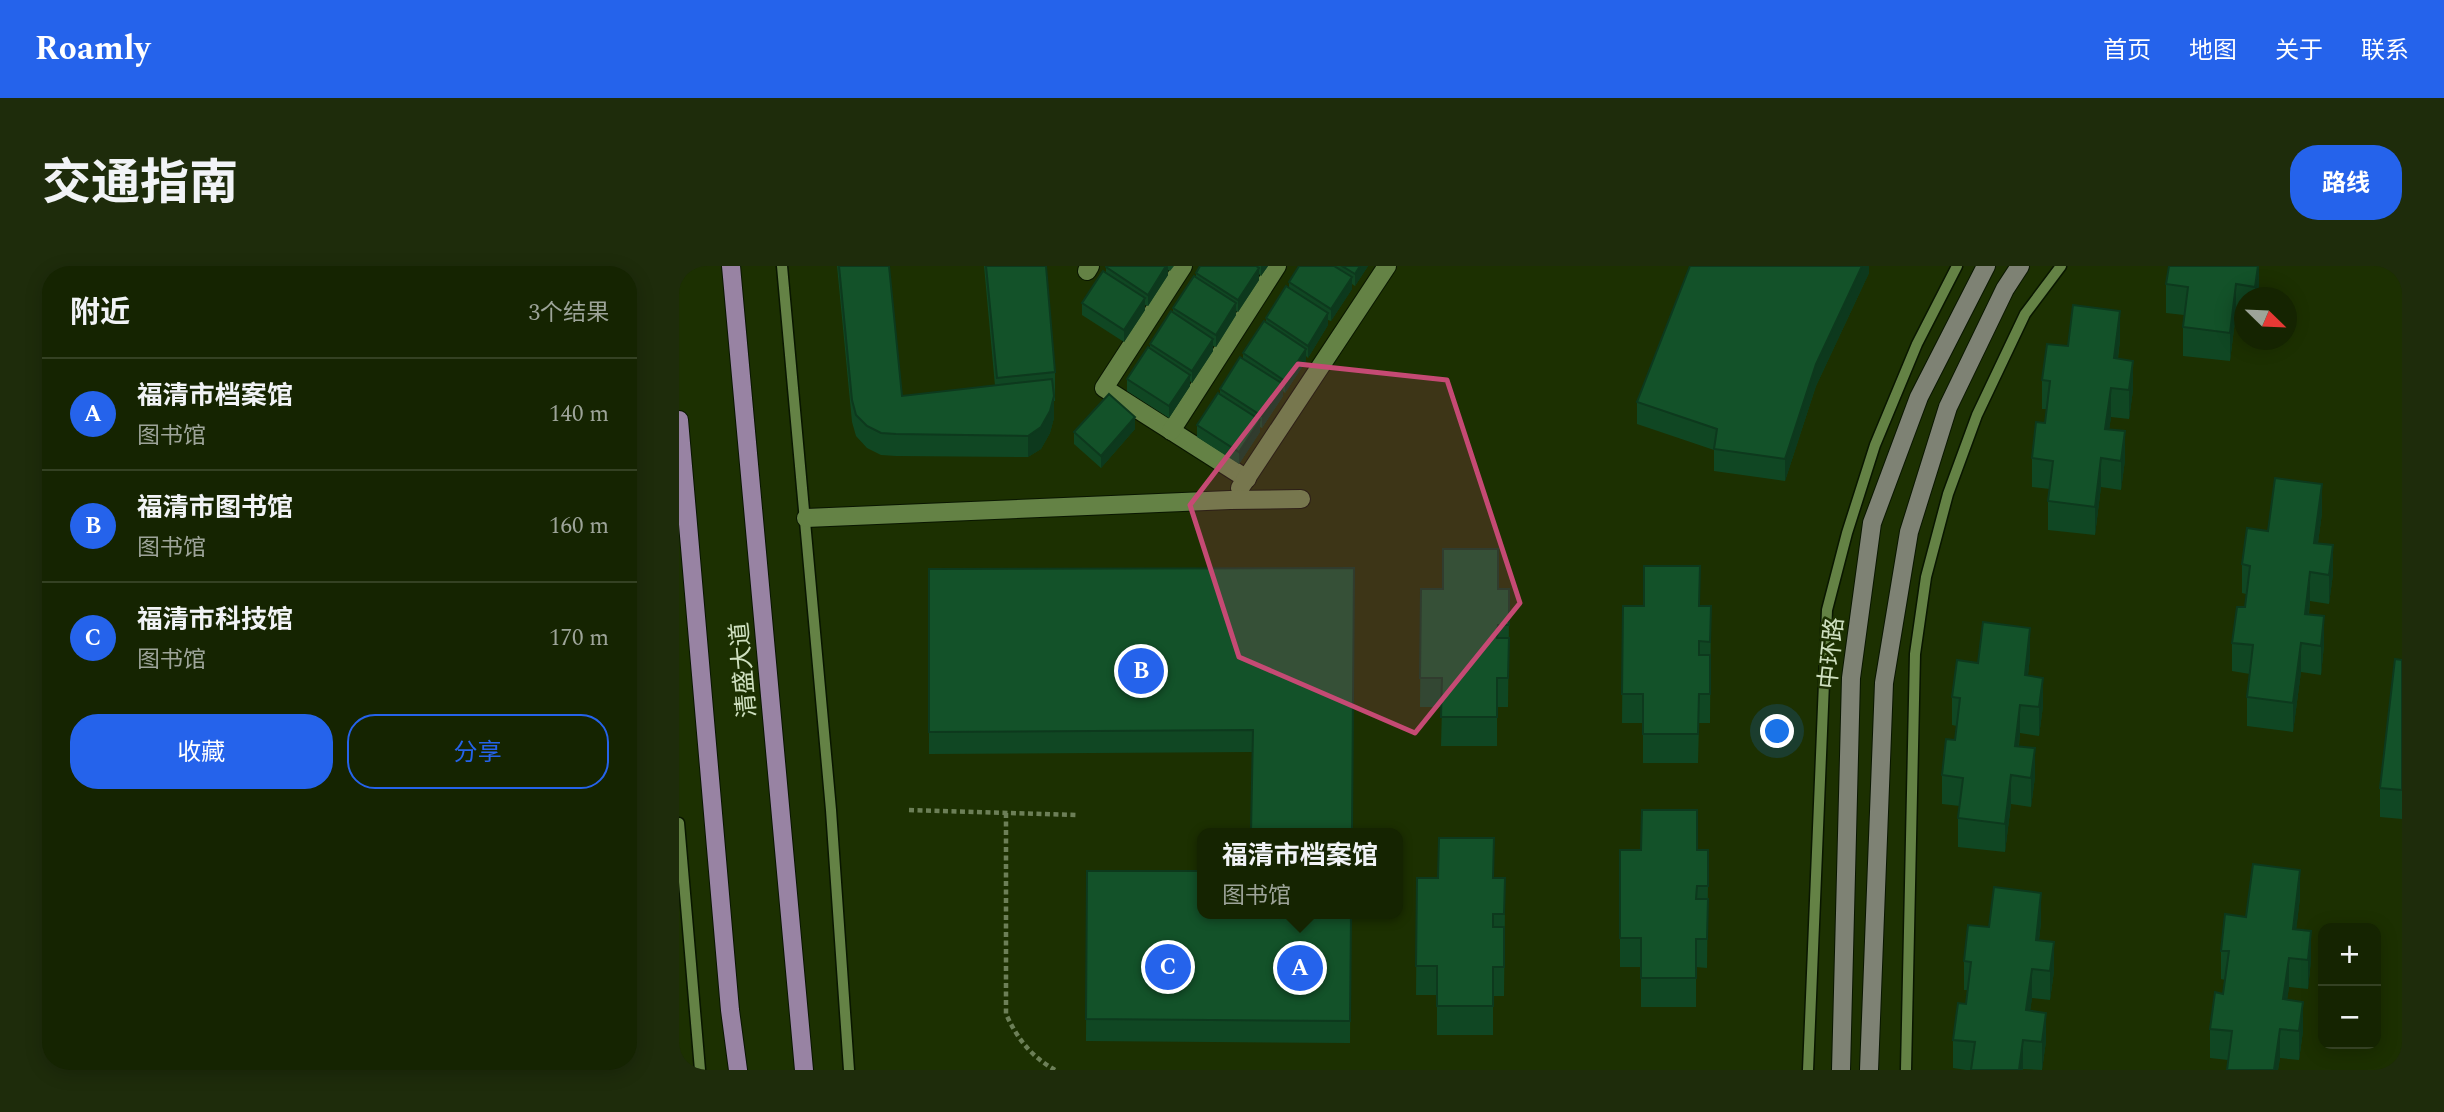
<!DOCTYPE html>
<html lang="zh">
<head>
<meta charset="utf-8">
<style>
	body { margin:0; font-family:Spectral,"Noto Sans SC",serif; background:#1e2c0b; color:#f1f3f6 }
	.controls { position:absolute; right:21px; bottom:21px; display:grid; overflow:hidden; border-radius:14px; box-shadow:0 4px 18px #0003 }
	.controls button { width:63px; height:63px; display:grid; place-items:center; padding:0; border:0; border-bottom:2px solid #344123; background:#152401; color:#f1f3f6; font:35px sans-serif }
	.compass { position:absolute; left:1555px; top:21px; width:63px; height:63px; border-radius:50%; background:#152401; box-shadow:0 4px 18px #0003; rotate:113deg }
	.you { position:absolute; left:1099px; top:466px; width:24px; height:24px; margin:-18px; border:5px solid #fff; border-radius:50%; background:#1a73e8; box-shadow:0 0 0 10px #1a73e833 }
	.badge { display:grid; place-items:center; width:46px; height:46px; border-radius:50%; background:#2563eb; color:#fff; font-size:23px; font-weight:700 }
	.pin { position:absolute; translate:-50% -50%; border:4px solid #fff; box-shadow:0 2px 7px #0006 }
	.popup { position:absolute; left:518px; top:562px; width:206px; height:91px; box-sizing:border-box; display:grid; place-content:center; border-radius:14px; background:#152401; filter:drop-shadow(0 2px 5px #0005); font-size:23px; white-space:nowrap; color:#9da499 }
	.popup b { font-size:26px; color:#f1f3f6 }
	.popup::after { content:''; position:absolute; left:50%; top:100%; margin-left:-14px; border:14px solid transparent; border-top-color:#152401 }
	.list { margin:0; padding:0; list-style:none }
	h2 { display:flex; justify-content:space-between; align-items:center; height:91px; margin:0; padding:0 28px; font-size:30px }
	h2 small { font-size:23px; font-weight:400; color:#9da499 }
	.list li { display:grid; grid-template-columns:46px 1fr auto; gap:21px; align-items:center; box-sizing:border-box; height:112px; padding:0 28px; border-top:2px solid #344123 }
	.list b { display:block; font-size:26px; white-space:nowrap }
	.list p { margin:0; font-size:23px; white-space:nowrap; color:#9da499 }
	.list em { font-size:23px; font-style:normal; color:#9da499 }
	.actions { display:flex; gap:14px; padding:21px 28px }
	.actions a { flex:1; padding:16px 0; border:2px solid #2563eb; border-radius:28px; text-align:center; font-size:24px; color:#2563eb }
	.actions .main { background:#2563eb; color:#fff }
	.map { position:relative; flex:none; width:1723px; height:804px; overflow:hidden; border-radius:28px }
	header { display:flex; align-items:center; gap:42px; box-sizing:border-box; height:98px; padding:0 35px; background:#2563eb; color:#fff }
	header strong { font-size:33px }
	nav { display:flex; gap:38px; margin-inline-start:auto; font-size:24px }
	.intro { display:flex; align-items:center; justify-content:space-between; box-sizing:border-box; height:168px; padding:0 42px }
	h1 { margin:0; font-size:49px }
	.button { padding:18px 32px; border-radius:28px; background:#2563eb; color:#fff; font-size:24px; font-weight:700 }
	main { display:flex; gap:42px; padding:0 42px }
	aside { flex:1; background:#152401; border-radius:28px; box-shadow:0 4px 18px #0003 }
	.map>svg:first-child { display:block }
</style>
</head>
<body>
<header>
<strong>Roamly</strong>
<nav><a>首页</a><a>地图</a><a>关于</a><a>联系</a></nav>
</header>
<div class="intro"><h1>交通指南</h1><a class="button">路线</a></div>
<main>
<aside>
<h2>附近<small>3个结果</small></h2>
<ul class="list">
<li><span class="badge">A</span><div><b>福清市档案馆</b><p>图书馆</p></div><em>140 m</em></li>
<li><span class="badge">B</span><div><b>福清市图书馆</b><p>图书馆</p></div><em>160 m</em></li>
<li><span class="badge">C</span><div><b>福清市科技馆</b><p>图书馆</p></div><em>170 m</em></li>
</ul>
<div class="actions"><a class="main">收藏</a><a>分享</a></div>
</aside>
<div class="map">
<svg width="1723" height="804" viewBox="0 0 1723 804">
	<rect width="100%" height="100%" fill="#1c3001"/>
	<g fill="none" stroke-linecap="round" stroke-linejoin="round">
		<g stroke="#091600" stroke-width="13">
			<g id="lane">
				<path d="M103 0 152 544 170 804"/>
				<path d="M0 557 21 804"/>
				<path d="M1129 804 1148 344 1168 267 1196 179 1238 78 1278 0"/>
				<path d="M1227 804 1236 388 1247 311 1269 228 1298 149 1346 48 1382 0"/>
			</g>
		</g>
		<g stroke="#091600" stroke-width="20">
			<g id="street">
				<path d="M504 0 425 122 568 213"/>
				<path d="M408 5 411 0"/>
				<path d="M492 165 598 0"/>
				<path d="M561 222 708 0"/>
				<path d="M127 252 551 234 622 233"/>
			</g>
		</g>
		<g stroke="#091600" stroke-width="20">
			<g id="secondary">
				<path d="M1162 804 1172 412 1193 257 1240 131 1307 0"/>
				<path d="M1190 804 1205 417 1230 266 1269 141 1326 23 1341 0"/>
			</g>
		</g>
		<g stroke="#091600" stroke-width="20">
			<g id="primary">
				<path d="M52 0 125 804"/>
				<path d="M0 154 51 744 59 804"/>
			</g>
		</g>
		<g stroke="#6c7f57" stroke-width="4.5" stroke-dasharray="5 3.5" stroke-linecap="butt">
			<path d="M230 544 398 549"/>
			<path d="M327 547V748C339 774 352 790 376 804"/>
		</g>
		<use href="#lane" stroke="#648245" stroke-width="10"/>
		<use href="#street" stroke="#648245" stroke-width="18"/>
		<use href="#secondary" stroke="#7e8274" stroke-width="18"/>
		<use href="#primary" stroke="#9883a3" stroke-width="18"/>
	</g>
	<g fill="#104723">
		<path d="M158 0H212H210L223 130 316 120 305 0H367L376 106V135H375V152L371 167 362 183 349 191 217 190 202 189 188 182 177 170 173 156Z"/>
		<path d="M427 0H495L491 5 489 4V9L469 40 466 39V44L445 76 403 49V37L427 6Z"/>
		<path d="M521 0H589L582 10 580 8V14L559 46 557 45V49L537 81 534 80V85L513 117 511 115V120L490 152 448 125V113L471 83V78L494 47V42L517 11V7Z"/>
		<path d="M620 0H689L676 20 673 18V23L652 55 649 54V59L629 92 627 90V95L606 127 604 125V130L583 162 581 161V166L560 198 518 171V159L541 128V123L564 93V87L587 57V52L610 22V16Z"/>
		<path d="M1190 0V7L1137 120 1106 215 1035 205V184L958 158V136Z"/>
		<path d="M1580 0V20L1578 32H1565V48L1557 47 1551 95 1504 90V61L1505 49 1487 47V18Z"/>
		<path d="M1441 74 1439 93 1454 124 1450 153 1432 151 1430 164 1446 194 1442 224 1422 221 1416 269 1369 264V235L1371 223 1353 221V192L1366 157 1368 143H1363V114L1389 80Z"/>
		<path d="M456 163 422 202 395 178V166Z"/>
		<path d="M1643 247 1639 277 1654 308 1650 338 1631 335 1630 348 1645 379 1642 409 1622 406 1614 466 1568 460V431L1571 408 1553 405V377L1566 341 1567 328 1563 327V298L1589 265Z"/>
		<path d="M675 302 574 486 250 488V303Z"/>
		<path d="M742 323H819L830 352 829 441H818V480H762L763 441H741Z"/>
		<path d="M944 340H1032L1031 457H1020L1019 497H964V457H943Z"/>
		<path d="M1351 391 1349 409 1364 440 1360 470 1341 467 1340 480 1356 511 1352 541 1332 538 1326 586 1279 581V552L1281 540 1263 538V509L1276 474 1278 460 1273 459V431L1299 397Z"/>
		<path d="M1723 394V553L1701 551V522Z"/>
		<path d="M941 584H1018L1029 613 1028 702 1017 701V741H962V701H941Z"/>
		<path d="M408 605 672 648 671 777 407 775Z"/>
		<path d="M738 612H815L826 641 825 730H814V769H758V729H737Z"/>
		<path d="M1621 632 1617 663 1632 694 1629 723 1610 721 1608 734 1624 765 1620 794 1601 792 1599 804H1548L1549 794 1531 792V763L1544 728 1546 714 1542 713V685L1567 651Z"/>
		<path d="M1362 656 1360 674 1375 705 1371 734 1353 732 1351 745 1367 775 1363 804 1344 803V804H1287L1274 802V774L1287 738 1289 724H1285V695L1310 661Z"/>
	</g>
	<g fill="#0d391d">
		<path d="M487 0H489V9L469 40V29Z"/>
		<path d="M582 0H589L582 10Z"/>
		<path d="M681 0H689L676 20V8Z"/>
		<path d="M1183 0H1190V7L1137 120 1106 215V193L1137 98Z"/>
		<path d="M1579 0H1580V20L1578 32H1576V21Z"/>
		<path d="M580 2V14L559 46V34Z"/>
		<path d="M673 11V23L652 55V43Z"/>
		<path d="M1557 18V47L1551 95V67Z"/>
		<path d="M466 32V44L445 76V64Z"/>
		<path d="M557 37V49L537 81V69Z"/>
		<path d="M1441 45V74L1435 121V92Z"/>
		<path d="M649 47V59L629 92V80Z"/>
		<path d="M534 73V85L513 117V105Z"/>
		<path d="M627 83V95L606 127V115Z"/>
		<path d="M1454 95V124L1450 153V124Z"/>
		<path d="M511 109V120L490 152V140Z"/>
		<path d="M604 118V130L583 162V150Z"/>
		<path d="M1432 122V151L1426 192V163Z"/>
		<path d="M375 130V152L371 167 362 183 349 191V170Z"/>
		<path d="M456 151V163L422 202V190Z"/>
		<path d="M581 154V166L560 198V186Z"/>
		<path d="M1446 165V194L1442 224V195Z"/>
		<path d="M1422 192V221L1416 269V241Z"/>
		<path d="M1643 218V247L1635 306V277Z"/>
		<path d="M1654 279V308L1650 338V309Z"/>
		<path d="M1631 306V335L1626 377V348Z"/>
		<path d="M1645 350V379L1642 409V380Z"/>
		<path d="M1351 362V391L1346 438V409Z"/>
		<path d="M1622 377V406L1614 466V437Z"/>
		<path d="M1364 412V440L1360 470V441Z"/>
		<path d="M1341 439V467L1336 509V480Z"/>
		<path d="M1356 482V511L1352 541V512Z"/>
		<path d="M1332 509V538L1326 586V558Z"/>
		<path d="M1621 604V632L1614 692V663Z"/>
		<path d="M1362 627V656L1357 703V674Z"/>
		<path d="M1632 665V694L1629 723V694Z"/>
		<path d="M1375 676V705L1371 734V705Z"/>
		<path d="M1610 692V721L1604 762V733Z"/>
		<path d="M1353 703V732L1347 773V744Z"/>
		<path d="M1624 736V765L1620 794V765Z"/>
		<path d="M1367 747V775L1363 804V776Z"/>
		<path d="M1601 763V792L1599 804H1595Z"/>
		<path d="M1344 774V804H1340Z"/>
	</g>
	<g fill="#135229" stroke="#0d391d" stroke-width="2">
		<path d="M160 0H210L223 130 373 113 375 130 371 145 362 161 349 170 217 168 202 167 188 160 177 149 173 134Z"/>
		<path d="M307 0H367L376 106 318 112Z"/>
		<path d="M427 0H487L469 29 427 1Z"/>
		<path d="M521 0H577L580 2 559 34 517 7Z"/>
		<path d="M620 0H655L673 11 652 43 610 16Z"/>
		<path d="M663 0H681L676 8Z"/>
		<path d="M1011 0H1183L1137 98 1106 193 1035 183 1038 163 958 136Z"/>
		<path d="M1490 0H1579L1576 21 1557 18 1551 67 1504 61 1509 21 1487 18Z"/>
		<path d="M424 5 466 32 445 64 403 37Z"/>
		<path d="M515 10 557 37 537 69 494 42Z"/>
		<path d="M607 20 649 47 629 80 587 52Z"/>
		<path d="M1394 39 1441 45 1435 92 1454 95 1450 124 1432 122 1426 163 1446 165 1442 195 1422 192 1416 241 1369 235 1374 195 1353 192 1357 156 1366 157 1371 115 1363 114 1368 78 1389 80Z"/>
		<path d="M492 45 534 73 513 105 471 78Z"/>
		<path d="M585 55 627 83 606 115 564 87Z"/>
		<path d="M469 81 511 109 490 140 448 113Z"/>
		<path d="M561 91 604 118 583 150 541 123Z"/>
		<path d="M539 127 581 154 560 186 518 159Z"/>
		<path d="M430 128 456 151 422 190 395 166Z"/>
		<path d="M1596 212 1643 218 1635 277 1654 279 1650 309 1631 306 1626 348 1645 350 1642 380 1622 377 1614 437 1568 431 1574 379 1553 377 1558 341H1566L1571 300 1563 298 1568 262 1589 265Z"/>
		<path d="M764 283H819V323H830V359H819L818 372H830L829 412H818V451H762L763 412H741L742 323H764Z"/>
		<path d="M965 300H1021L1020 340H1032L1031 376 1020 375V389H1031V428H1020L1019 468H964V428H943L944 340H965Z"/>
		<path d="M675 302 673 567H572L574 464 250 466V303Z"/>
		<path d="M1304 356 1351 362 1346 409 1364 412 1360 441 1341 439 1336 480 1356 482 1352 512 1332 509 1326 558 1279 552 1284 512 1263 509 1267 473 1276 474 1281 432 1273 431 1278 394 1299 397Z"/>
		<path d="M1716 393 1723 394V524L1701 522Z"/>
		<path d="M963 544H1018V584H1029V620H1018L1017 633H1029L1028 673H1017V712H962V672H941V584H962Z"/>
		<path d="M760 572H815L814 612H826L825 648H814V661H825V701H814V740H758V700H737L738 612H759Z"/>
		<path d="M1574 598 1621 604 1614 663 1632 665 1629 694 1610 692 1604 733 1624 736 1620 765 1601 763 1595 804H1548L1553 765 1531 763 1536 726 1544 728 1550 685H1542L1546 648 1567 651Z"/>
		<path d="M408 605H523V648H672L671 755 407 753Z"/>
		<path d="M1315 621 1362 627 1357 674 1375 676 1371 705 1353 703 1347 744 1367 747 1363 776 1344 774 1340 804H1292L1296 776 1274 774 1279 737 1287 738 1292 696 1285 695 1289 659 1310 661Z"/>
	</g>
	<path fill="#c54a74" fill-opacity="0.2" stroke="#c54a74" stroke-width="5" stroke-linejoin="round" d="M619 98 768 114 841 337 736 467 560 391 511 239Z"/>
	<g text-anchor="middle" stroke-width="5" stroke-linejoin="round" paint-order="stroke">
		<g font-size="24" fill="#cfe0c0" stroke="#1c3001">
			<text transform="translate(1152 387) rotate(-84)" y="8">中环路</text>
			<text transform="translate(64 404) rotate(-95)" y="8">清盛大道</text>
		</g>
	</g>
</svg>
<div class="controls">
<button>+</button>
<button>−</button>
</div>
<svg class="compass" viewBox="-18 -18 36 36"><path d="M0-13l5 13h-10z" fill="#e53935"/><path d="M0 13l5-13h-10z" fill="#9da499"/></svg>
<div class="you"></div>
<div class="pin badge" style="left:621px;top:702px">A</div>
<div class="popup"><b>福清市档案馆</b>图书馆</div>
<div class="pin badge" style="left:462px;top:405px">B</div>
<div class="pin badge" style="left:489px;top:701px">C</div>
</div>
</main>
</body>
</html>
